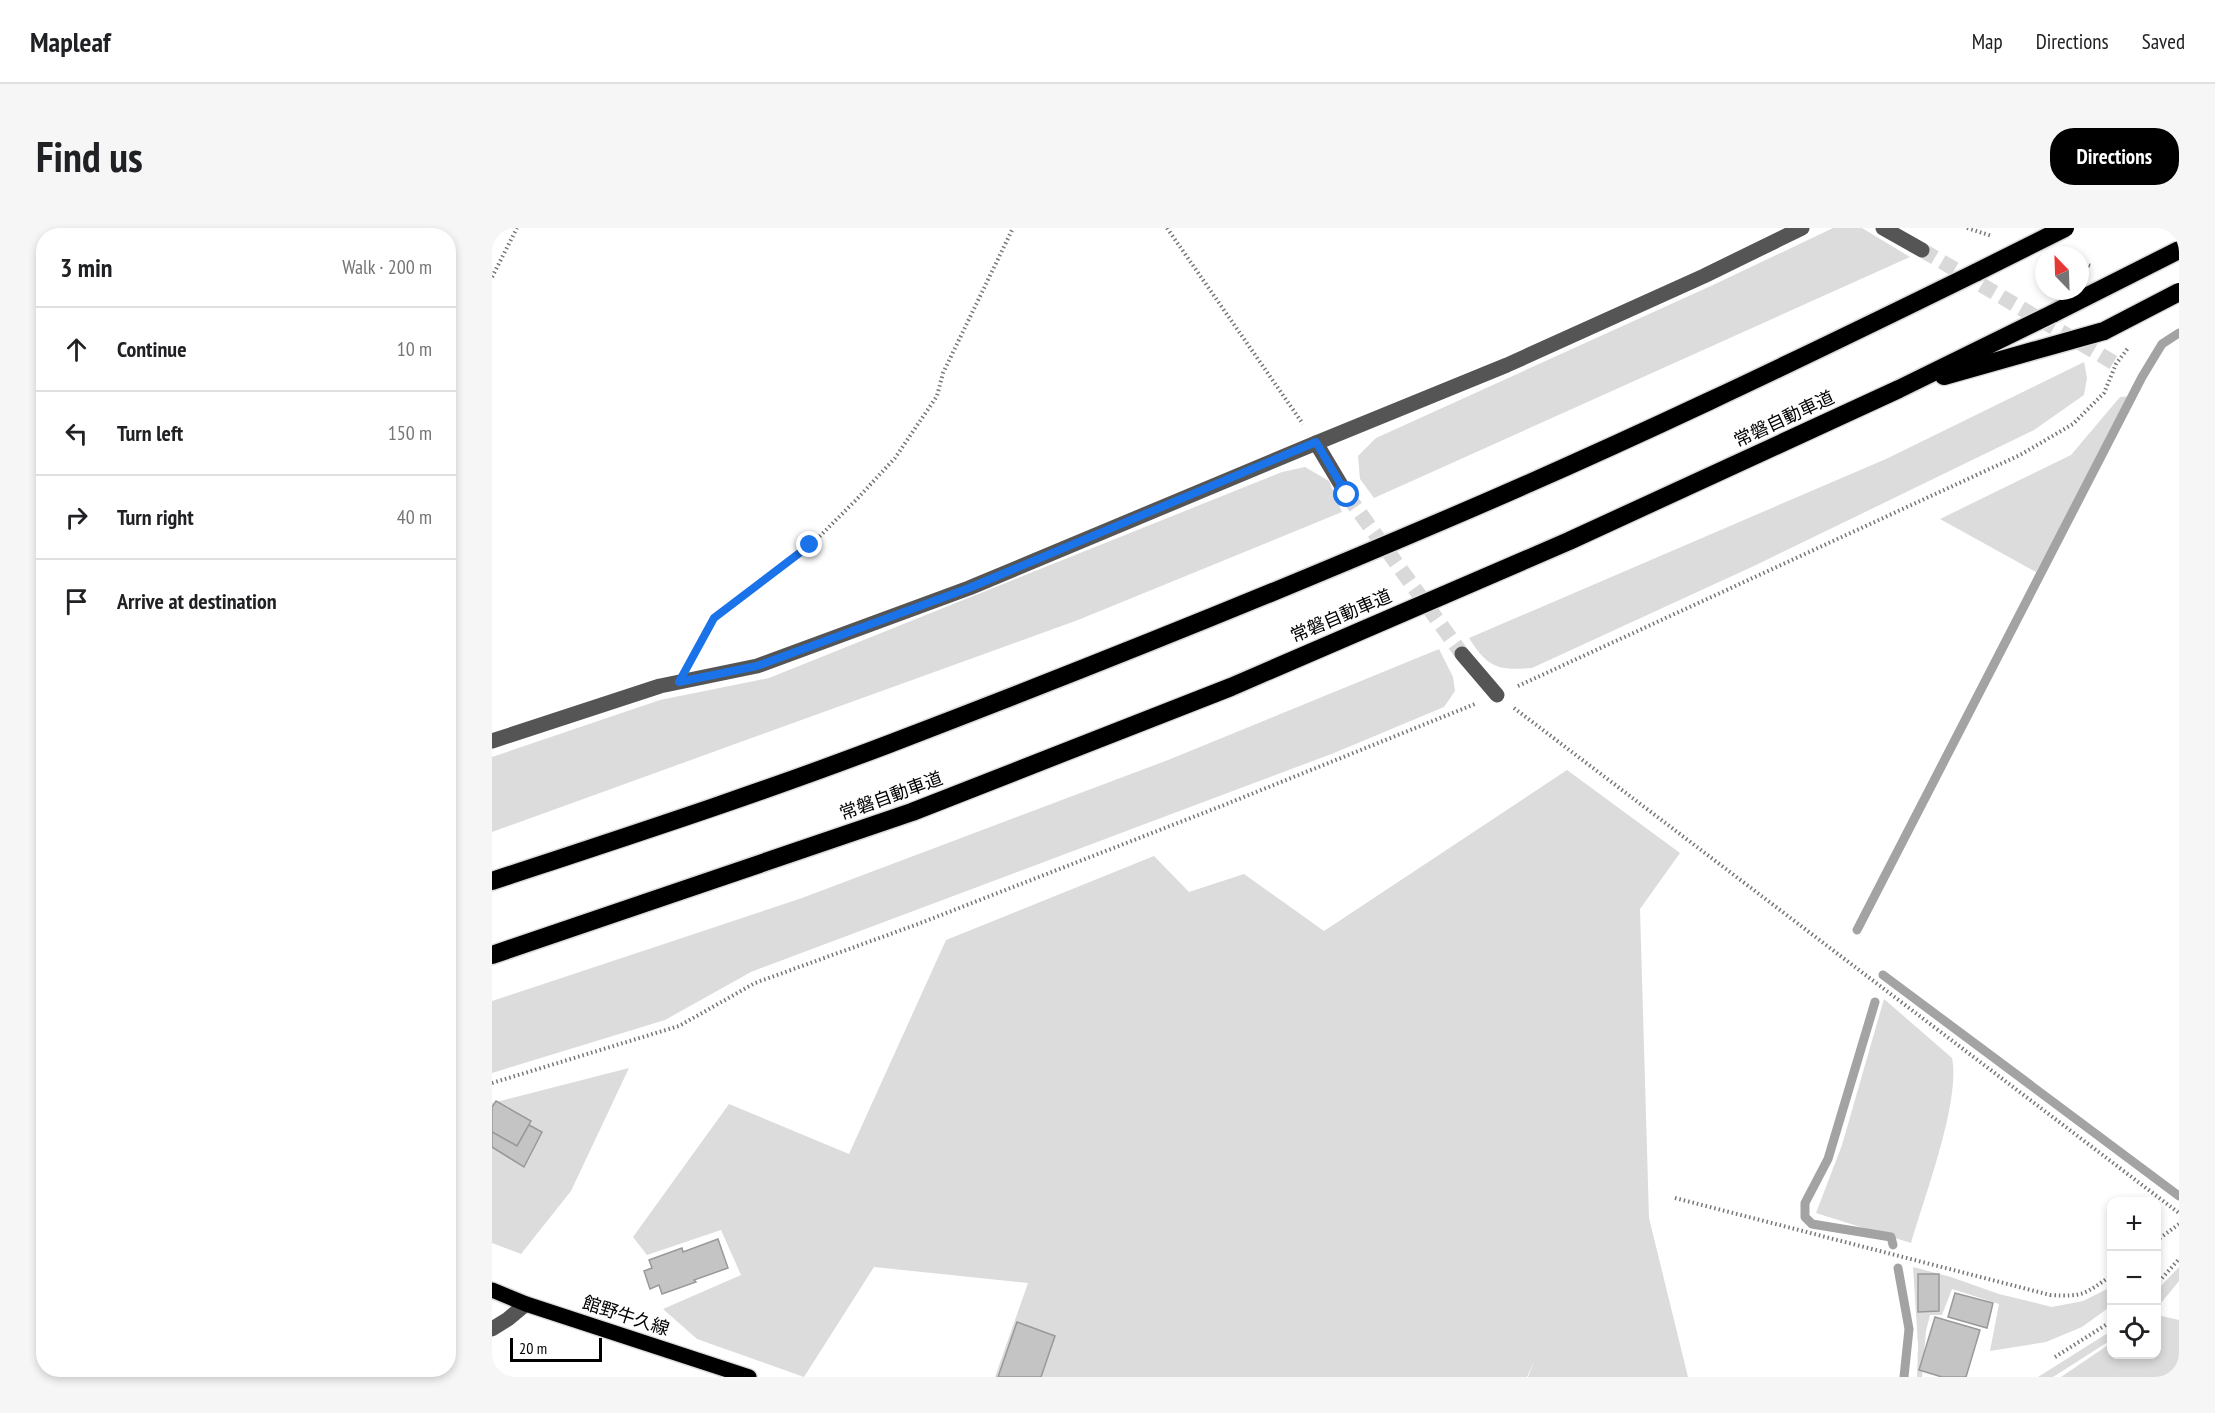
<!DOCTYPE html>
<html lang="en">
<head>
<meta charset="utf-8">
<style>
	body { margin:0; font-family:"PT Sans Narrow","Noto Sans JP",sans-serif; background:#f6f6f6; color:#202124 }
	.controls { position:absolute; right:18px; bottom:18px; display:grid; overflow:hidden; border-radius:12px; box-shadow:0 3px 9px #0003 }
	.controls button { width:54px; height:54px; display:grid; place-items:center; padding:0; border:0; border-bottom:2px solid #e0e0e0; background:#fff; color:#202124; font:30px sans-serif }
	.compass { position:absolute; left:1543px; top:18px; width:54px; height:54px; border-radius:50%; background:#fff; box-shadow:0 3px 9px #0003; rotate:337deg }
	.scale { position:absolute; left:18px; bottom:15px; width:92px; box-sizing:border-box; padding-left:6px; border:3px solid #000; border-top:0; font-size:16px; line-height:21px; white-space:nowrap; color:#000; -webkit-text-stroke:4px #fff; paint-order:stroke }
	.stop { position:absolute; width:18px; height:18px; margin:-14px; border:4px solid #1a73e8; border-radius:50%; background:#fff }
	.stop.end { background:#1a73e8; border-color:#fff; box-shadow:0 2px 6px #0008 }
	.list { margin:0; padding:0; list-style:none }
	h2 { display:flex; justify-content:space-between; align-items:center; height:78px; margin:0; padding:0 24px; font-size:26px }
	h2 small { font-size:20px; font-weight:400; color:#757577 }
	.list li { display:grid; grid-template-columns:39px 1fr auto; gap:18px; align-items:center; box-sizing:border-box; height:84px; padding:0 24px; border-top:2px solid #e0e0e0 }
	.list b { display:block; font-size:22px; white-space:nowrap }
	.list em { font-size:20px; font-style:normal; color:#757577 }
	.icon { flex:none; width:33px; height:33px; fill:none; stroke:currentColor; stroke-width:2; stroke-linecap:round; stroke-linejoin:round }
	.map { position:relative; flex:none; width:1687px; height:1149px; overflow:hidden; border-radius:24px }
	header { display:flex; align-items:center; gap:36px; box-sizing:border-box; height:84px; padding:0 30px; background:#fff; border-bottom:2px solid #e0e0e0 }
	header strong { font-size:28px }
	nav { display:flex; gap:33px; margin-inline-start:auto; font-size:21px }
	.intro { display:flex; align-items:center; justify-content:space-between; box-sizing:border-box; height:144px; padding:0 36px }
	h1 { margin:0; font-size:42px }
	.button { padding:15px 27px; border-radius:24px; background:#000; color:#fff; font-size:21px; font-weight:700 }
	main { display:flex; gap:36px; padding:0 36px }
	aside { flex:1; background:#fff; border-radius:24px; box-shadow:0 3px 9px #0003 }
	.map>svg:first-child { display:block }
</style>
</head>
<body>
<header>
<strong>Mapleaf</strong>
<nav><a>Map</a><a>Directions</a><a>Saved</a></nav>
</header>
<div class="intro"><h1>Find us</h1><a class="button">Directions</a></div>
<main>
<aside>
<h2>3 min<small>Walk · 200 m</small></h2>
<ul class="list">
<li><svg class="icon" aria-label="ahead" viewBox="0 0 24 24"><path d="M12 20V5M6 11l6-6 6 6"/></svg><div><b>Continue</b></div><em>10 m</em></li>
<li><svg class="icon" aria-label="left" viewBox="0 0 24 24"><path d="M17 20v-9H6M10 6l-5 5 5 5"/></svg><div><b>Turn left</b></div><em>150 m</em></li>
<li><svg class="icon" aria-label="right" viewBox="0 0 24 24"><path d="M7 20v-9h11M14 6l5 5-5 5"/></svg><div><b>Turn right</b></div><em>40 m</em></li>
<li><svg class="icon" aria-label="arrive" viewBox="0 0 24 24"><path d="M6 21V4h12l-3 4 3 4H6"/></svg><div><b>Arrive at destination</b></div></li>
</ul>
</aside>
<div class="map">
<svg width="1687" height="1149" viewBox="0 0 1687 1149">
	<rect width="100%" height="100%" fill="#fff"/>
	<g fill="#dcdcdc">
		<path d="M1341 0H1370L1418 29 882 270 868 251 866 228 884 210 1221 57Z"/>
		<path d="M1592 134 1595 150 1592 167 1542 202 1264 337 1040 440C1006 443 995 439 977 410L1394 231Z"/>
		<path d="M1640 168 1544 344 1448 291 1579 227 1628 169Z"/>
		<path d="M813 239 837 253 850 284 586 392 0 604V529L168 472 277 450 790 244Z"/>
		<path d="M947 421 961 449 963 463 952 479 842 525 259 744 173 792 0 845V773L310 670 676 532Z"/>
		<path d="M1075 542 1188 625 1148 681 1157 990 1196 1149H1036L1043 1131 1035 1149H503L536 1055 382 1039 312 1149 205 1111 171 1081 249 1047 229 1002 155 1027 141 1009 237 876 357 926 454 712 662 628 697 664 752 646 832 703Z"/>
		<path d="M1392 771 1460 830C1469 872 1432 970 1419 1015L1324 985 1350 917Z"/>
		<path d="M137 840 79 963 29 1026 0 1015V875Z"/>
		<path d="M1421 1039 1459 1049 1507 1066 1560 1079 1591 1073 1619 1059V1078L1590 1099 1554 1114 1498 1123 1507 1076 1460 1061 1450 1087H1438L1434 1103 1430 1149H1425L1426 1117Z"/>
		<path d="M1687 1039V1053L1665 1080V1062Z"/>
		<path d="M1665 1087 1687 1092V1149H1569L1619 1115 1620 1126H1664Z"/>
		<path d="M1619 1103V1112L1561 1149H1546Z"/>
	</g>
	<path fill="#fff" d="M1551 0H1623L1687 23V52L1553 3Z"/>
	<g fill="none" stroke-linecap="round" stroke-linejoin="round">
		<g stroke="#a3a3a3" stroke-width="9">
			<path d="M1365 702 1650 149 1670 116 1687 105"/>
			<path d="M1391 747 1687 968"/>
			<path d="M1383 774 1336 931 1313 975V989L1320 996 1399 1009 1401 1017"/>
			<path d="M1406 1040 1417 1101 1412 1149"/>
		</g>
	</g>
	<g fill="#c4c4c4" stroke="#999" stroke-width="1.5">
		<path d="M4 873 39 893 25 918 0 904V879Z"/>
		<path d="M37 897 50 904 32 939 0 919V904L25 918Z"/>
		<path d="M226 1011 236 1040 202 1052 204 1054 170 1066 167 1057 158 1061 152 1043 160 1040 157 1032 190 1020 191 1024Z"/>
		<path d="M1426 1046H1447V1083L1426 1084Z"/>
		<path d="M1463 1065 1501 1075 1495 1100 1456 1089Z"/>
		<path d="M1443 1089 1488 1102 1474 1149H1450L1427 1142Z"/>
		<path d="M525 1094 563 1108 549 1149H506Z"/>
	</g>
	<g fill="none" stroke-linecap="round" stroke-linejoin="round">
		<g stroke="#d9d9d9" stroke-width="15" stroke-dasharray="15 8" stroke-linecap="butt">
			<path d="M1430 22 1624 136"/>
			<path d="M855 267 970 426"/>
		</g>
		<g stroke="#dbdbdb" stroke-width="18">
			<path id="major" d="M0 1062 34 1076 257 1149"/>
		</g>
		<g stroke="#dbdbdb" stroke-width="21">
			<g id="highway">
				<path d="M1452 148 1612 103"/>
				<path d="M0 653C133 609 266 566 397 516 580 446 763 373 943 296 1127 218 1306 132 1485 44"/>
				<path d="M0 727 420 584 739 459 1077 313 1407 161 1562 85"/>
			</g>
		</g>
		<g stroke="#777" stroke-width="4" stroke-dasharray="1.5 3" stroke-linecap="butt">
			<path d="M675 0 811 196"/>
			<path d="M1475 0 1500 8"/>
			<path d="M1588 35 1599 38"/>
			<path d="M0 49 25 0"/>
			<path d="M202 427 222 390 319 317 365 271 403 230 445 168 451 145 521 0"/>
			<path d="M1026 458 1528 227 1581 196 1612 165 1624 136 1636 120"/>
			<path d="M1022 480 1687 985"/>
			<path d="M0 855 187 798 263 755 426 696 732 577 983 476"/>
			<path d="M1183 970 1558 1067C1592 1069 1593 1066 1620 1047"/>
			<path d="M1664 1013 1687 996"/>
			<path d="M1664 1057 1687 1031"/>
			<path d="M1563 1129 1620 1093"/>
		</g>
		<g stroke="#555" stroke-width="15">
			<path d="M1391 0 1430 22"/>
			<path d="M824 215 855 267"/>
			<path d="M970 426 1005 467"/>
			<path d="M0 513 168 458 265 438 477 360 824 215 1015 137 1212 48 1310 0"/>
			<path d="M0 1101 16 1091 34 1076"/>
		</g>
		<use href="#major" stroke="#000" stroke-width="15"/>
		<use href="#highway" stroke="#000" stroke-width="18"/>
		<g stroke="#dbdbdb" stroke-width="21" stroke-linecap="butt">
			<g id="highway-bridge">
				<path d="M1485 44 1573 0"/>
				<path d="M1562 85 1687 22"/>
				<path d="M1612 103 1687 64"/>
			</g>
		</g>
		<use href="#highway-bridge" stroke="#000" stroke-width="18"/>
	</g>
	<g fill="none" stroke-linecap="round" stroke-linejoin="round">
		<path stroke="#1a73e8" stroke-width="8" d="M318 317 222 390 187 454 265 438 477 360 824 214 855 267"/>
	</g>
	<g text-anchor="middle" stroke-width="4.5" stroke-linejoin="round" paint-order="stroke">
		<g font-size="18" fill="#000" stroke="#fff">
			<text transform="translate(1292 191) rotate(-25)" y="6">常磐自動車道</text>
			<text transform="translate(849 388) rotate(-23)" y="6">常磐自動車道</text>
			<text transform="translate(399 568) rotate(-20)" y="6">常磐自動車道</text>
			<text transform="translate(134 1088) rotate(18)" y="6">館野牛久線</text>
		</g>
	</g>
</svg>
<div class="controls">
<button>+</button>
<button>−</button>
<button><svg class="icon" aria-label="locate" viewBox="0 0 24 24"><circle cx="12" cy="12" r="6"/><path d="M12 2v4M12 18v4M2 12h4M18 12h4"/></svg></button>
</div>
<svg class="compass" viewBox="-18 -18 36 36"><path d="M0-13l5 13h-10z" fill="#e53935"/><path d="M0 13l5-13h-10z" fill="#757577"/></svg>
<div class="scale">20 m</div>
<div class="stop" style="left:855px;top:267px"></div>
<div class="stop end" style="left:318px;top:317px"></div>
</div>
</main>
</body>
</html>
